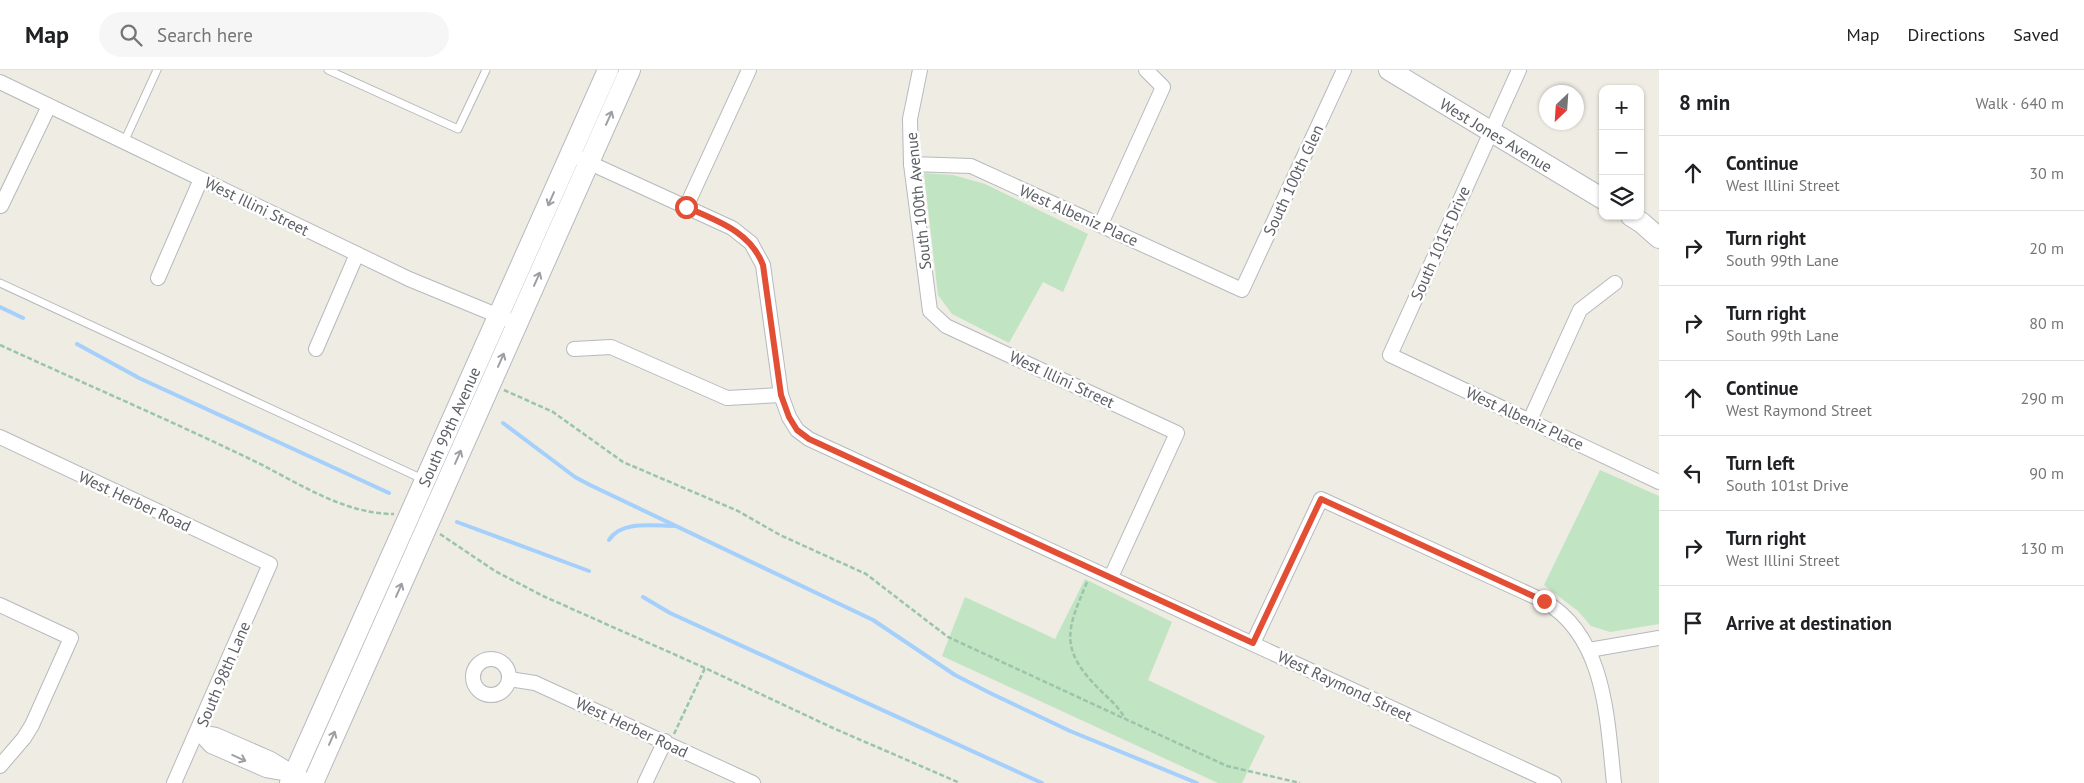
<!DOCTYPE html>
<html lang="en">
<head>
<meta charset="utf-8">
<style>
	body { margin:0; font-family:"PT Sans",sans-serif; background:#f6f6f6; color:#202124 }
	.controls { position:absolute; right:15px; top:15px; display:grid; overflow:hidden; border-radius:10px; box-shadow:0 1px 4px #0004 }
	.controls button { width:45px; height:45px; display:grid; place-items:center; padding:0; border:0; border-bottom:1px solid #e0e0e0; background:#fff; color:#202124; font:25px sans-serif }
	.compass { position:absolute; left:1539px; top:15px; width:45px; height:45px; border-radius:50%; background:#fff; box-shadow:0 1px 4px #0004; rotate:205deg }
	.stop { position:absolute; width:15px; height:15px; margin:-11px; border:4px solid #e24f35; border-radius:50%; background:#fff }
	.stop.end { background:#e24f35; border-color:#fff; box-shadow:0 1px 5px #0008 }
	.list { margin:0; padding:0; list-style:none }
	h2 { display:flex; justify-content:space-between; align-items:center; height:65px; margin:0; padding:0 20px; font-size:21px }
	h2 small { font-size:16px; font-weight:400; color:#757577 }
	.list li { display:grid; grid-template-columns:32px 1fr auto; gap:15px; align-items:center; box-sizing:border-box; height:75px; padding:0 20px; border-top:1px solid #e0e0e0 }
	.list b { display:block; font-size:19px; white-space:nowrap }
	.list p { margin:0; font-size:16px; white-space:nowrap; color:#757577 }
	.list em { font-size:16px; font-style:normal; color:#757577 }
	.icon { flex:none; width:28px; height:28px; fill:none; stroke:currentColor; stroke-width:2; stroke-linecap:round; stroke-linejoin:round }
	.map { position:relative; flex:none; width:1659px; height:713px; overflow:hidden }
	header { display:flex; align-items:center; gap:30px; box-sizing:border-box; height:70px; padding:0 25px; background:#fff; border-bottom:1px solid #e0e0e0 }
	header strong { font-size:24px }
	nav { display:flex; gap:28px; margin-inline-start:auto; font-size:18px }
	.search { width:350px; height:45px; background:#f6f6f6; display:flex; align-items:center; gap:12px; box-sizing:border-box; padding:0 18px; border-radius:28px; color:#757577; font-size:19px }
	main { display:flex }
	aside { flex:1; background:#fff }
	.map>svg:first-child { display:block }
</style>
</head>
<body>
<header>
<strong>Map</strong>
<div class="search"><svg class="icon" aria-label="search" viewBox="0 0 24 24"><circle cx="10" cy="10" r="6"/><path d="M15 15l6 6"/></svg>Search here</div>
<nav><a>Map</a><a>Directions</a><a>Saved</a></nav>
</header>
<main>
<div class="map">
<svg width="1659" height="713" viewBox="0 0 1659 713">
	<rect width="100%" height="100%" fill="#eeece3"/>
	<g fill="#c1e4c3">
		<path d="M924 103 953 105 985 114 1088 164 1063 222 1043 212 1009 273 952 244 938 225Z"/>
		<path d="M1600 400 1659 426V554L1610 562 1591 556 1578 541 1544 515Z"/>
		<path d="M1085 509 1172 552 1148 610 1265 666 1242 713H1218L942 586 965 527 1055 569Z"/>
	</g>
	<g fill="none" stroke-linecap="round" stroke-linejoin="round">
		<g stroke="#a5d0fc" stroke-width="4">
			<path d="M0 237 23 248"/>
			<path d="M77 274 139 308 389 423"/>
			<path d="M503 353 575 407 590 415 873 550 955 605 992 624 1070 661 1197 713"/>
			<path d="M457 452 589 501"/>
			<path d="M609 470C621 450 655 456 675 456"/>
			<path d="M643 527 670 543 1042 713"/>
		</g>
		<g stroke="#b6b9bd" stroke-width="9">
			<g id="lane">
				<path d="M328 0 458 59 486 0"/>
				<path d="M124 72 157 0"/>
				<path d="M0 213 416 406 421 413"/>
			</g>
		</g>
		<g stroke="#b6b9bd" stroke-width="16">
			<g id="street">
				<path d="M920 0 910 49 911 94 930 241 946 256 1177 363 1111 507"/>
				<path d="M1519 0 1390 285 1659 412"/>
				<path d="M0 12 409 209 506 249"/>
				<path d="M581 89 732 158 751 173 763 195 781 325 789 347 797 360 809 369 1554 713"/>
				<path d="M911 94 971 96 1242 220 1344 0"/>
				<path d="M1 136 49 36"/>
				<path d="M686 137 749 0"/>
				<path d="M1101 154 1163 17 1146 0"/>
				<path d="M158 208 201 109"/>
				<path d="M316 279 357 184"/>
				<path d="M574 279 611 277 727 328 781 325"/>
				<path d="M1530 350 1580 240 1615 213"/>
				<path d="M0 367 270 494 174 713"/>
				<path d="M0 535 71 568 32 655 24 668 0 696"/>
				<path d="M1253 573 1321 429 1544 531C1606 567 1607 649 1614 713"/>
				<path d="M1589 580 1659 568"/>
				<circle cx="491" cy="607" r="18"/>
				<path d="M509 609 535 613 753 713"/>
				<path d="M198 662 216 665 271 689 302 708"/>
				<path d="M198 662 211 676 266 700 289 704"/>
				<path d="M645 713 665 671"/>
			</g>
		</g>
		<g stroke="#b7b9bf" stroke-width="22">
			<g id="secondary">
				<path d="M1389 0 1603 129"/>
				<path d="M1631 146 1642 153 1659 168"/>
				<path d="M290 713 608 0"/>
				<path d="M313 713 630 0"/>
			</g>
		</g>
		<g stroke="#9ac5aa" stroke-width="2.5" stroke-dasharray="5 2.5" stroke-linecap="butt">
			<path d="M0 275C83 313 167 349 250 389 296 411 342 444 394 444"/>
			<path d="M504 320 553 342 623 392 738 441 780 465 866 504 948 567 1227 696 1300 713"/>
			<path d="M440 464 495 501 543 526 705 598 833 658 960 713"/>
			<path d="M1087 512C1068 558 1058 577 1097 617 1107 627 1118 636 1125 648"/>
			<path d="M674 664 705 598"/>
		</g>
		<use href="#lane" stroke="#fff" stroke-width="7"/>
		<use href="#street" stroke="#fff" stroke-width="14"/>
		<use href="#secondary" stroke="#fff" stroke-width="20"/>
	</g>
	<defs><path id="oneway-shaft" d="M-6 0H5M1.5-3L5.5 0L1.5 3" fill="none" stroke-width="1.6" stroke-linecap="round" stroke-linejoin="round" transform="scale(1.25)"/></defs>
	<g stroke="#9d9fa2">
		<use href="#oneway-shaft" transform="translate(609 48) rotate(-66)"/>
		<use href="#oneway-shaft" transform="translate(551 129) rotate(114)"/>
		<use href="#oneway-shaft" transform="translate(537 209) rotate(-66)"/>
		<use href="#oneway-shaft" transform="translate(501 290) rotate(-66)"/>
		<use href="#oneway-shaft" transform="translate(458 387) rotate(-66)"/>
		<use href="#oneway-shaft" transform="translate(399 520) rotate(-66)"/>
		<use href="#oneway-shaft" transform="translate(332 668) rotate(-66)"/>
		<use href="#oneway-shaft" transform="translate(239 688) rotate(24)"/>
	</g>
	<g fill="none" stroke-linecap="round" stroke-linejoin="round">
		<path stroke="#e24f35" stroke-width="6" d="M686 137C717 151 750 161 763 195L781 325 789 347 797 360 809 369 1253 573 1321 429 1544 531"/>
	</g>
	<g text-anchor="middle" stroke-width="5" stroke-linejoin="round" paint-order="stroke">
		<g font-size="16" fill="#5c5f64" stroke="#fff">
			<text transform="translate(1496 65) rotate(31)" y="6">West Jones Avenue</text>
			<text transform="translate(1293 110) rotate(-65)" y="6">South 100th Glen</text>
			<text transform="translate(918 131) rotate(-96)" y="6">South 100th Avenue</text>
			<text transform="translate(257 136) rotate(26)" y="6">West Illini Street</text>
			<text transform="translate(1079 145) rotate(24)" y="6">West Albeniz Place</text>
			<text transform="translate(1440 173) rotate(-66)" y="6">South 101st Drive</text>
			<text transform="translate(1062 309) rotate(25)" y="6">West Illini Street</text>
			<text transform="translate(1525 348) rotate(25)" y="6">West Albeniz Place</text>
			<text transform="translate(449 357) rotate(-66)" y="6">South 99th Avenue</text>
			<text transform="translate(135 431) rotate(25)" y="6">West Herber Road</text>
			<text transform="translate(223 604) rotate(-67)" y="6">South 98th Lane</text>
			<text transform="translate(1345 616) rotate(25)" y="6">West Raymond Street</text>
			<text transform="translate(632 657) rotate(25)" y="6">West Herber Road</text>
		</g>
	</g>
</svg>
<div class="controls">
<button>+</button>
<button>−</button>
<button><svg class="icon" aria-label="layers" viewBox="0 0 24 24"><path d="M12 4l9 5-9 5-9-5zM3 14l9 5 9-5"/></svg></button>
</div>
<svg class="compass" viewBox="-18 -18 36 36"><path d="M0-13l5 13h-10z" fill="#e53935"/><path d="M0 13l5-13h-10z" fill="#757577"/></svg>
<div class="stop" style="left:686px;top:137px"></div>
<div class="stop end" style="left:1544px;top:531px"></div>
</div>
<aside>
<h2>8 min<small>Walk · 640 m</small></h2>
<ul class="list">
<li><svg class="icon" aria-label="ahead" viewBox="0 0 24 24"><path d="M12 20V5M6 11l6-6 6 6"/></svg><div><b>Continue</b><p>West Illini Street</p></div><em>30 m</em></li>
<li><svg class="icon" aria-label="right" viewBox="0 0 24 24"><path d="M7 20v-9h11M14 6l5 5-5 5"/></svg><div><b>Turn right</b><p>South 99th Lane</p></div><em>20 m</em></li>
<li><svg class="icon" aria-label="right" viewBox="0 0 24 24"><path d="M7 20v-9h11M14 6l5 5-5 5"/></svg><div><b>Turn right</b><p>South 99th Lane</p></div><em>80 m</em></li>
<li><svg class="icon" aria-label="ahead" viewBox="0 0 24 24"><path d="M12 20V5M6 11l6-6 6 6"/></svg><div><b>Continue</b><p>West Raymond Street</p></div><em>290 m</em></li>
<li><svg class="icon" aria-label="left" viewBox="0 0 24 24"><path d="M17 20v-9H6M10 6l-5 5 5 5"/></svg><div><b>Turn left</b><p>South 101st Drive</p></div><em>90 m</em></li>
<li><svg class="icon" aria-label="right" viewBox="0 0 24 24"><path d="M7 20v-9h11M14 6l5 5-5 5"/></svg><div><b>Turn right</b><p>West Illini Street</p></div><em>130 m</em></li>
<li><svg class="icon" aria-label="arrive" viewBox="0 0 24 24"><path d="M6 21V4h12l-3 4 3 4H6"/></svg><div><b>Arrive at destination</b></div></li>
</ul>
</aside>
</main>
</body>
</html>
